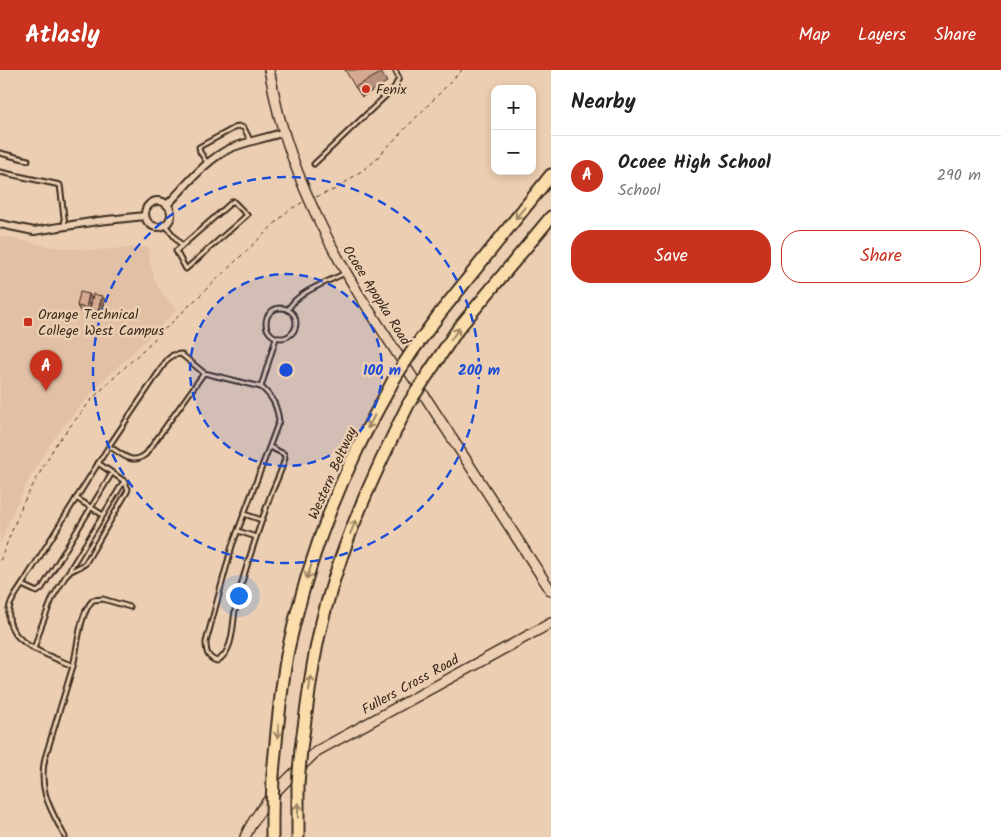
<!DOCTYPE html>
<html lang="en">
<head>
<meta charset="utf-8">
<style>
	body { margin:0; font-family:Kalam,sans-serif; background:#f6f6f6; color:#222 }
	.controls { position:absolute; right:15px; top:15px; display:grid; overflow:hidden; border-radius:10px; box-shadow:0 2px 8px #0003 }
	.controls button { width:45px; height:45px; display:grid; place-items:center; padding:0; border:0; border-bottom:1px solid #e0e0e0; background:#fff; color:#222; font:25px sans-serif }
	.you { position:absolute; left:238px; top:525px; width:18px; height:18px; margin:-12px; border:4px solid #fff; border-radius:50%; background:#1a73e8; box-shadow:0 0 0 8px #1a73e833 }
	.badge { display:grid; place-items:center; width:32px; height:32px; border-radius:50%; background:#c8321e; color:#fff; font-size:16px; font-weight:700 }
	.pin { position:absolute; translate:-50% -41px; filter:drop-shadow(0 1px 2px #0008) }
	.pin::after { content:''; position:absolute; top:26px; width:18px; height:15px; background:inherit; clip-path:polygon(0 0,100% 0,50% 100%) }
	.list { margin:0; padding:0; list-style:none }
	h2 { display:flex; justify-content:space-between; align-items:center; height:65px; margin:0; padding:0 20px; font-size:21px }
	h2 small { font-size:16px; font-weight:400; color:#767676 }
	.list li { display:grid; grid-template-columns:32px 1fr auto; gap:15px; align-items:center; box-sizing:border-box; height:80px; padding:0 20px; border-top:1px solid #e0e0e0 }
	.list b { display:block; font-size:19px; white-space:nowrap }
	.list p { margin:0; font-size:16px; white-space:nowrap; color:#767676 }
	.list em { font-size:16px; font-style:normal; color:#767676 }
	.actions { display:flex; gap:10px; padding:15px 20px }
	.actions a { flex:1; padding:11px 0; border:1px solid #c8321e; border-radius:20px; text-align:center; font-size:18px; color:#c8321e }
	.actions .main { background:#c8321e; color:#fff }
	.map { position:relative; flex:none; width:551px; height:767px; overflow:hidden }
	header { display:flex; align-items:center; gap:30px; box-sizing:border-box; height:70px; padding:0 25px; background:#c8321e; color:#fff }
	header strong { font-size:24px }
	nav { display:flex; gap:28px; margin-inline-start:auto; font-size:18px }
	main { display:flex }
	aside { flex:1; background:#fff }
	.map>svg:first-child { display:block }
</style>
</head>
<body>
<header>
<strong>Atlasly</strong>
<nav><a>Map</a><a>Layers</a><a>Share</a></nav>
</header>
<main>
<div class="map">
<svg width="551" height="767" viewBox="0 0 551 767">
	<rect width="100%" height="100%" fill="#eccfb2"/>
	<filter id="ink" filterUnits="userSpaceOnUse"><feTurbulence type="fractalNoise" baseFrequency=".02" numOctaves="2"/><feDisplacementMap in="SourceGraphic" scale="10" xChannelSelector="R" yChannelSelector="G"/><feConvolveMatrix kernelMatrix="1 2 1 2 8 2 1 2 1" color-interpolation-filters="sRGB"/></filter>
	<g filter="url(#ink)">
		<path fill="#e2c0a5" d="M0 166 54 177 92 180 149 177 150 192 154 208 161 222 177 240 98 316 64 355 47 379 28 411 12 444 0 475Z"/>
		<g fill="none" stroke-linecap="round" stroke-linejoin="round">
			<g stroke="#3b2a1e" stroke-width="7">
				<g id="lane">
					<path d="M0 83 28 90"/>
					<path d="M208 94 200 82 199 77 238 56 244 58 251 72"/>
					<path d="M314 94 394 18 399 8 395 0"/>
					<path d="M0 102 60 115 65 155"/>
					<path d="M165 155 182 176 233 131 247 145 186 199 176 181 182 176"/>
					<circle cx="281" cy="253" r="15"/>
					<path d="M288 240C296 222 328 212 345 203"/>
					<path d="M109 376C122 384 132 396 146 384L204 303"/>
					<path d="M270 377 284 384 285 388C282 400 276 412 271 424 258 461 245 497 236 535 232 552 235 581 217 591 207 588 206 581 206 572L232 476 279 351C277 336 273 327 261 317L276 268"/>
					<path d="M76 428 103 445"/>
					<path d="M244 444 262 450"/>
					<path d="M238 461 256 467"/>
					<path d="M69 502 85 494 89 487 127 422 128 419 124 411"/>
					<path d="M22 515 37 522 42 518 112 403"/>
					<path d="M130 537 103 529 93 530C79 544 78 577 73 596 49 585 0 573 10 535 13 528 18 521 22 515L109 376 167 290 173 285 181 284 204 303 261 317"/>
					<path d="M34 579 41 557 53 527 124 411 98 393"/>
					<path d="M65 767C50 738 38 721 45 688L73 596"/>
				</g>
			</g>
			<g stroke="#3b2a1e" stroke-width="10">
				<g id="street">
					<circle cx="158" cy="144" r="13"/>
					<path d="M167 135C186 116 206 89 231 78 248 71 267 68 284 62"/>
					<path d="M0 154 34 161 98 151 145 146"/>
				</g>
			</g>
			<g stroke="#3b2a1e" stroke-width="12">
				<g id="secondary">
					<path d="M269 0C273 16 275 33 280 49 297 110 325 168 358 223L551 521"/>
					<path d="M245 767C260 733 290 707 317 681L551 553"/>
				</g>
			</g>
			<g stroke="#3b2a1e" stroke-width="15">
				<g id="highway">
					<path d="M413 280 441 242 551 105"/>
					<path d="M428 304 458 259 551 147"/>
					<path d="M301 679C308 630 313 581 327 533 346 463 377 398 409 333"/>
					<path d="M273 704C277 663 280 621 288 580 303 512 326 443 357 380 368 356 382 333 394 309"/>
					<path d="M272 746V767"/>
					<path d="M298 767V714"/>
				</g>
			</g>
			<g stroke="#3b2a1e" stroke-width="1" stroke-dasharray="4 4" stroke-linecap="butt">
				<path d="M316 127 336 119 371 94 462 0"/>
				<path d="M0 491 23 433 56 374 93 328 289 140 303 132"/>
			</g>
			<use href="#lane" stroke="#eccfb2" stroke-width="3"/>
			<use href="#street" stroke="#eccfb2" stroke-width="6"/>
			<use href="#secondary" stroke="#eccfb2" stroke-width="9"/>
			<use href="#highway" stroke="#faddab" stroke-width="11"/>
			<g stroke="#3b2a1e" stroke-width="15" stroke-linecap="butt">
				<g id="highway-bridge">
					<path d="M394 309 413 280"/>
					<path d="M409 333 428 304"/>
					<path d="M298 714 301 679"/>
					<path d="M272 746 273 704"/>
				</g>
			</g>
			<use href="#highway-bridge" stroke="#faddab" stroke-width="11"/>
		</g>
		<g fill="#b7907d" stroke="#3b2a1e">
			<path d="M380 0 387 12 362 27 355 17Z"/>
			<path d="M89 224 92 229 102 226 105 230 102 246 93 244 90 240 89 243 80 241 77 236Z"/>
		</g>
		<g fill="#957666" stroke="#3b2a1e">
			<path d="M89 224 92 229 89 243 86 238Z"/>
			<path d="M102 226 105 230 102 246 98 241Z"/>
		</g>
		<g fill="#d5a891" stroke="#3b2a1e">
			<path d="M345 0H379L381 3 355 17Z"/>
			<path d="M80 222 89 224 86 238 77 236Z"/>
			<path d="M93 224 102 226 98 241 90 239Z"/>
		</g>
		<defs><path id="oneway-shaft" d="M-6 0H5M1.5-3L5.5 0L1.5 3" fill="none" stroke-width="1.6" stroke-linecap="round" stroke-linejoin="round" transform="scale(1.25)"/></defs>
		<g stroke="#9a8464">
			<use href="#oneway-shaft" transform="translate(520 143) rotate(129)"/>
			<use href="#oneway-shaft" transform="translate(455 264) rotate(-55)"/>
			<use href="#oneway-shaft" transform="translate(371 352) rotate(118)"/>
			<use href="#oneway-shaft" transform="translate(353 457) rotate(-68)"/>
			<use href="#oneway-shaft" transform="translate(309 502) rotate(109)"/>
			<use href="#oneway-shaft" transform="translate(310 613) rotate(-82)"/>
			<use href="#oneway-shaft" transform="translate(278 661) rotate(96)"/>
			<use href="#oneway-shaft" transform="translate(298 740) rotate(-89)"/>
		</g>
	</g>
	<circle cx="286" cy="300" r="96" fill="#1d4ed8" fill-opacity=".12"/>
	<g fill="none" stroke="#1d4ed8" stroke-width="2.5" stroke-dasharray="9 6">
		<circle cx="286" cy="300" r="96"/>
		<circle cx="286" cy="300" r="193"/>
	</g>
	<g fill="#c8321e" stroke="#eccfb2" stroke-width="2">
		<circle cx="366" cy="19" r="5"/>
		<rect x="23" y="247" width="10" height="10" rx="2.5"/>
	</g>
	<g text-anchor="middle" stroke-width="5" stroke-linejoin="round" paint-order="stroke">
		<g font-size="14" fill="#3b2a1e" stroke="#eccfb2" text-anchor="start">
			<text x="376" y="24">Fenix</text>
			<text x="38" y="249">Orange Technical<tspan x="38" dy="16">College West Campus</tspan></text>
		</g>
		<g font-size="14" fill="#3b2a1e" stroke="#eccfb2">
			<text transform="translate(377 225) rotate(58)" y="5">Ocoee Apopka Road</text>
			<text transform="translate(332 403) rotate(-66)" y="5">Western Beltway</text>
			<text transform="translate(410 614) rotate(-29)" y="5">Fullers Cross Road</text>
		</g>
	</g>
	<circle cx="286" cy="300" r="8" fill="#1d4ed8" stroke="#eccfb2" stroke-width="2.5"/>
	<g font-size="15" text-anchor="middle" font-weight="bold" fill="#1d4ed8" stroke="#eccfb2" stroke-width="5" stroke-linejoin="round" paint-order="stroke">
		<text x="382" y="305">100 m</text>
		<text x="479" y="305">200 m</text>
	</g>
</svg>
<div class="controls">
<button>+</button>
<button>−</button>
</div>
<div class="you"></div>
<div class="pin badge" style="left:46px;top:321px">A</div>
</div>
<aside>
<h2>Nearby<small></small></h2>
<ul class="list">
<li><span class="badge">A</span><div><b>Ocoee High School</b><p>School</p></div><em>290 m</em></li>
</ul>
<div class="actions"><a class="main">Save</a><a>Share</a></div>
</aside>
</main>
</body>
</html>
